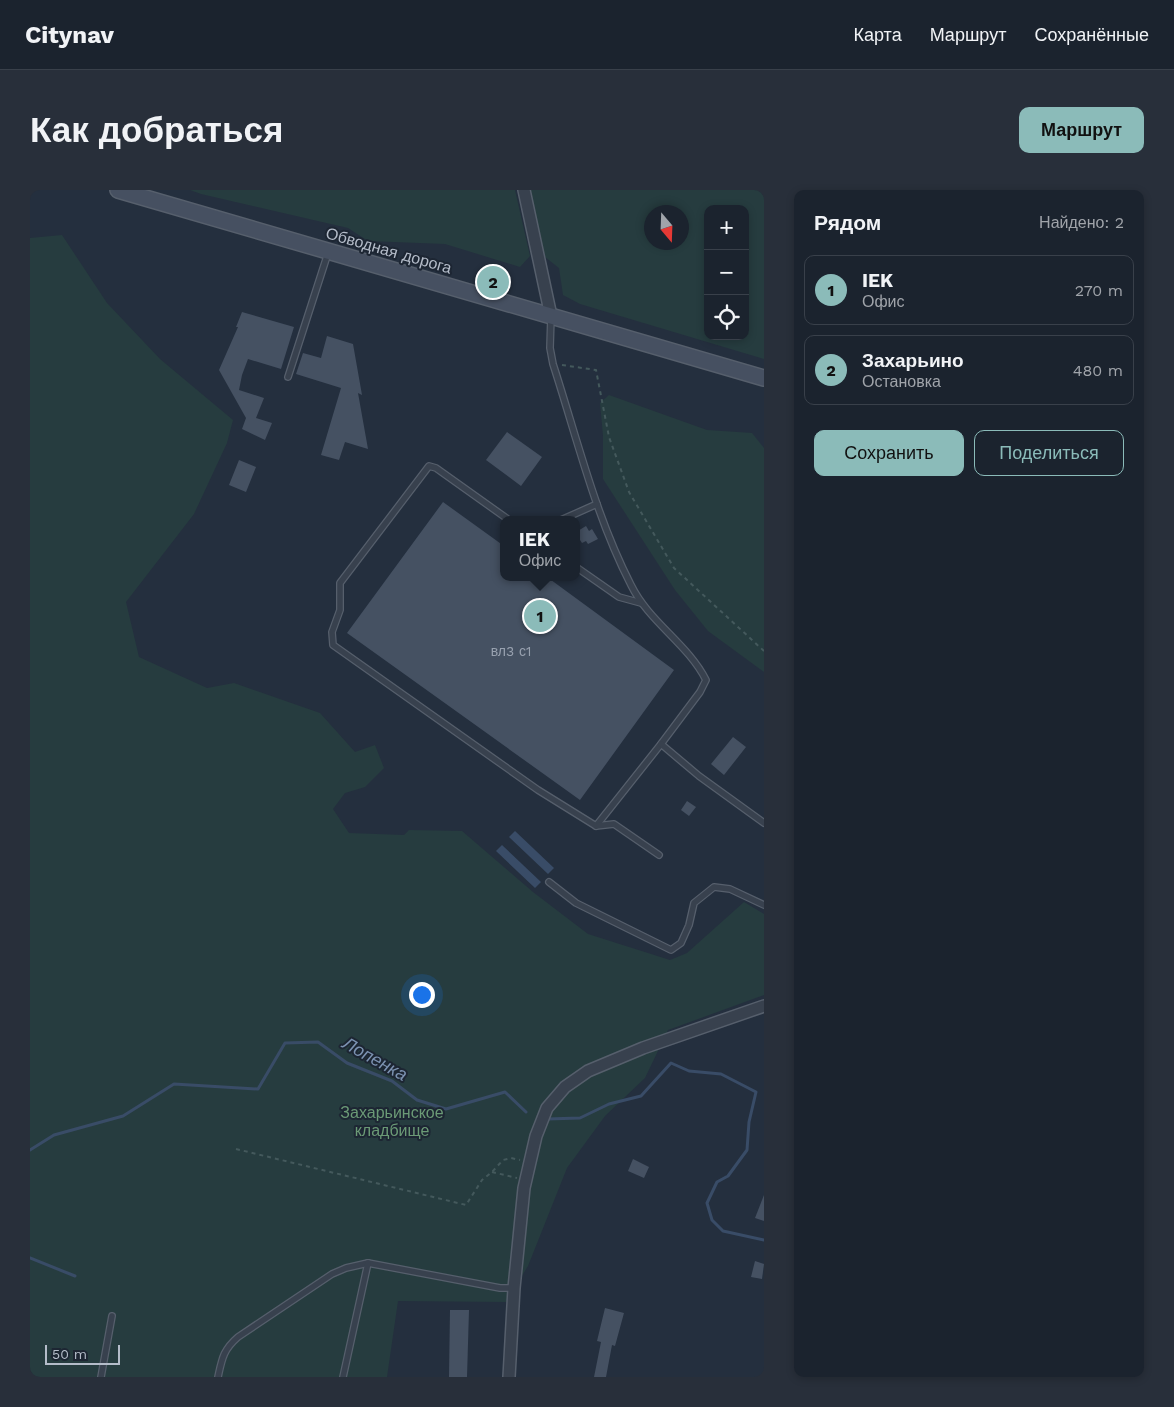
<!DOCTYPE html>
<html lang="ru">
<head>
<meta charset="utf-8">
<style>
	body { margin:0; font-family:"Work Sans",sans-serif; background:#282f3a; color:#f1f3f6 }
	.controls { position:absolute; right:15px; top:15px; display:grid; overflow:hidden; border-radius:10px; box-shadow:0 2px 8px #0003 }
	.controls button { width:45px; height:45px; display:grid; place-items:center; padding:0; border:0; border-bottom:1px solid #39404a; background:#1b232e; color:#f1f3f6; font:25px sans-serif }
	.compass { position:absolute; left:614px; top:15px; width:45px; height:45px; border-radius:50%; background:#1b232e; box-shadow:0 2px 8px #0003; rotate:161deg }
	.scale { position:absolute; left:15px; bottom:12px; width:75px; box-sizing:border-box; padding-left:5px; border:2px solid #b4bcc9; border-top:0; font-size:14px; line-height:18px; white-space:nowrap; color:#b4bcc9; -webkit-text-stroke:4px #1d2633; paint-order:stroke }
	.you { position:absolute; left:391px; top:804px; width:18px; height:18px; margin:-12px; border:4px solid #fff; border-radius:50%; background:#1a73e8; box-shadow:0 0 0 8px #1a73e833 }
	.badge { display:grid; place-items:center; width:32px; height:32px; border-radius:50%; background:#8bbbb9; color:#111; font-size:16px; font-weight:700 }
	.pin { position:absolute; translate:-50% -50%; border:2px solid #fff; box-shadow:0 1px 5px #0006 }
	.popup { position:absolute; left:470px; top:326px; width:80px; height:65px; box-sizing:border-box; display:grid; place-content:center; border-radius:10px; background:#1b232e; filter:drop-shadow(0 1px 4px #0005); font-size:16px; white-space:nowrap; color:#a0a4aa }
	.popup b { font-size:19px; color:#f1f3f6 }
	.popup::after { content:''; position:absolute; left:50%; top:100%; margin-left:-10px; border:10px solid transparent; border-top-color:#1b232e }
	.list { margin:0; padding:0; list-style:none }
	h2 { display:flex; justify-content:space-between; align-items:center; height:65px; margin:0; padding:0 20px; font-size:21px }
	h2 small { font-size:16px; font-weight:400; color:#a0a4aa }
	.list li { display:grid; grid-template-columns:32px 1fr auto; gap:15px; align-items:center; box-sizing:border-box; height:70px; margin:0 10px 10px; padding:0 10px; border:1px solid #39404a; border-radius:10px }
	.list b { display:block; font-size:19px; white-space:nowrap }
	.list p { margin:0; font-size:16px; white-space:nowrap; color:#a0a4aa }
	.list em { font-size:16px; font-style:normal; color:#a0a4aa }
	.actions { display:flex; gap:10px; padding:15px 20px }
	.actions a { flex:1; padding:11px 0; border:1px solid #8bbbb9; border-radius:10px; text-align:center; font-size:18px; color:#8bbbb9 }
	.actions .main { background:#8bbbb9; color:#111 }
	.icon { flex:none; width:28px; height:28px; fill:none; stroke:currentColor; stroke-width:2; stroke-linecap:round; stroke-linejoin:round }
	.map { position:relative; flex:none; width:734px; height:1187px; overflow:hidden; border-radius:10px }
	header { display:flex; align-items:center; gap:30px; box-sizing:border-box; height:70px; padding:0 25px; background:#1b232e; border-bottom:1px solid #39404a }
	header strong { font-size:24px }
	nav { display:flex; gap:28px; margin-inline-start:auto; font-size:18px }
	.intro { display:flex; align-items:center; justify-content:space-between; box-sizing:border-box; height:120px; padding:0 30px }
	h1 { margin:0; font-size:35px }
	.button { padding:12px 22px; border-radius:10px; background:#8bbbb9; color:#111; font-size:18px; font-weight:700 }
	main { display:flex; gap:30px; padding:0 30px }
	aside { flex:1; background:#1b232e; border-radius:10px; box-shadow:0 2px 8px #0003 }
	.map>svg:first-child { display:block }
</style>
</head>
<body>
<header>
<strong>Citynav</strong>
<nav><a>Карта</a><a>Маршрут</a><a>Сохранённые</a></nav>
</header>
<div class="intro"><h1>Как добраться</h1><a class="button">Маршрут</a></div>
<main>
<div class="map">
<svg width="734" height="1187" viewBox="0 0 734 1187">
	<rect width="100%" height="100%" fill="#242f3e"/>
	<g fill="#263c3f" fill-rule="evenodd">
		<path d="M160 0H485L500 66 490 77 415 54 338 51 318 38 171 4Z"/>
		<path d="M500 0H734V169L550 114 533 105 529 78 515 67ZM678 19H715V146H678ZM622 22H652V52H622Z"/>
		<path d="M32 45 77 113 130 169 203 230 197 253 164 324 96 412 109 467 177 498 204 493 290 523 325 562 345 555 354 578 335 597 315 603 303 619 319 643 374 645 379 640 432 641 503 702 558 744 640 770 657 763 714 712 734 724V805L638 840 615 888 575 926 537 978 498 1076 476 1112 368 1111 357 1187H0V48Z"/>
		<path d="M579 205 677 240 722 243 734 258V482L678 441 645 400 573 289V246L570 213Z"/>
	</g>
	<g fill="#394c67">
		<path d="M485 641 524 678 518 684 479 647Z"/>
		<path d="M472 655 511 692 505 698 466 661Z"/>
	</g>
	<g fill="none" stroke-linecap="round" stroke-linejoin="round">
		<g stroke="#394c67" stroke-width="3">
			<path d="M517 929 550 928 579 914 611 906 641 873 659 881 691 884 726 902 719 932 717 960 698 986 687 992 677 1013 682 1030 693 1041 734 1050"/>
			<path d="M0 960 24 945 93 926 144 894 228 899 255 853 288 852 317 873 362 891 387 910 416 919 475 902 496 922"/>
			<path d="M0 1068 45 1086"/>
		</g>
	</g>
	<g fill="#455162">
		<path d="M212 122 264 137 251 179 218 169 212 185 209 200 234 208 226 228 242 233 235 250 212 239 216 228 189 180 208 137H206Z"/>
		<path d="M297 146 323 154 332 205 328 203 338 259 315 252 309 270 291 265 311 198 266 184 273 163 291 168Z"/>
		<path d="M477 242 512 267 491 296 456 270Z"/>
		<path d="M209 270 226 277 216 302 199 295Z"/>
		<path d="M413 312 474 356V387H517L644 480 550 610 317 443Z"/>
		<path d="M556 336 559 341 562 339 568 349 558 354 556 351 552 353 546 344V342Z"/>
		<path d="M703 547 716 557 694 585 681 574Z"/>
		<path d="M657 611 666 617 659 626 651 620Z"/>
		<path d="M603 969 619 977 614 988 598 981Z"/>
		<path d="M734 1005V1031L725 1028Z"/>
		<path d="M725 1071 734 1074 732 1089 721 1087Z"/>
		<path d="M575 1118 594 1123 585 1156 582 1155 576 1187H564L571 1152 567 1151Z"/>
		<path d="M420 1120H439L437 1187H419Z"/>
	</g>
	<g fill="none" stroke-linecap="round" stroke-linejoin="round">
		<g stroke="#565f6c" stroke-width="8">
			<g id="service">
				<path d="M521 126 520 158 523 174C547 248 565 325 601 395 619 432 658 454 676 490L670 502 631 554 566 636"/>
				<path d="M258 187 298 63"/>
				<path d="M479 330 406 278 399 276 310 393V420L302 442 303 455 508 600 566 636 584 634 629 665"/>
				<path d="M531 330 567 314"/>
				<path d="M546 377 589 407 611 413"/>
				<path d="M631 554 669 586 734 633"/>
				<path d="M519 692 546 713 641 760 651 753 659 735 664 713 684 697 700 699 734 715"/>
				<path d="M71 1187 82 1126"/>
				<path d="M188 1187C192 1169 193 1160 208 1147L302 1084 316 1078 338 1073 470 1098H484"/>
				<path d="M313 1187 338 1073"/>
			</g>
		</g>
		<g stroke="#565f6c" stroke-width="14">
			<g id="minor">
				<path d="M494 0 521 126"/>
				<path d="M479 1187 484 1098 494 998 506 946 517 918 535 897 558 881 613 858 734 816"/>
			</g>
		</g>
		<g stroke="#565f6c" stroke-width="18">
			<path id="secondary" d="M88 0 734 188"/>
		</g>
		<g stroke="#44595c" stroke-width="2" stroke-dasharray="4 4" stroke-linecap="butt">
			<path d="M532 175 566 180 579 247 599 302 644 378 734 461"/>
			<path d="M206 959 436 1015 452 990 462 982 473 970 481 968 490 970"/>
			<path d="M462 982 487 988"/>
		</g>
		<use href="#service" stroke="#38414e" stroke-width="5.5"/>
		<use href="#minor" stroke="#38414e" stroke-width="11"/>
		<use href="#secondary" stroke="#465061" stroke-width="15"/>
	</g>
	<g text-anchor="middle" stroke-width="4" stroke-linejoin="round" paint-order="stroke">
		<g font-size="14" fill="#98a1af">
			<text x="481" y="466">вл3 с1</text>
		</g>
		<g font-size="16" fill="#b4bcc9" stroke="#1d2633">
			<text transform="translate(359 60) rotate(16)" y="6">Обводная дорога</text>
		</g>
		<g font-size="16" fill="#6b9a76" stroke="#1d2633">
			<text x="362" y="928">Захарьинское<tspan x="362" dy="18">кладбище</tspan></text>
		</g>
		<g font-size="18" font-style="italic" fill="#7c92b1" stroke="#1d2633">
			<text transform="translate(345 869) rotate(29)" y="6">Лопенка</text>
		</g>
	</g>
</svg>
<div class="controls">
<button>+</button>
<button>−</button>
<button><svg class="icon" aria-label="locate" viewBox="0 0 24 24"><circle cx="12" cy="12" r="6"/><path d="M12 2v4M12 18v4M2 12h4M18 12h4"/></svg></button>
</div>
<svg class="compass" viewBox="-18 -18 36 36"><path d="M0-13l5 13h-10z" fill="#e53935"/><path d="M0 13l5-13h-10z" fill="#a0a4aa"/></svg>
<div class="scale">50 m</div>
<div class="you"></div>
<div class="pin badge" style="left:510px;top:426px">1</div>
<div class="popup"><b>IEK</b>Офис</div>
<div class="pin badge" style="left:463px;top:92px">2</div>
</div>
<aside>
<h2>Рядом<small>Найдено: 2</small></h2>
<ul class="list">
<li><span class="badge">1</span><div><b>IEK</b><p>Офис</p></div><em>270 m</em></li>
<li><span class="badge">2</span><div><b>Захарьино</b><p>Остановка</p></div><em>480 m</em></li>
</ul>
<div class="actions"><a class="main">Сохранить</a><a>Поделиться</a></div>
</aside>
</main>
</body>
</html>
